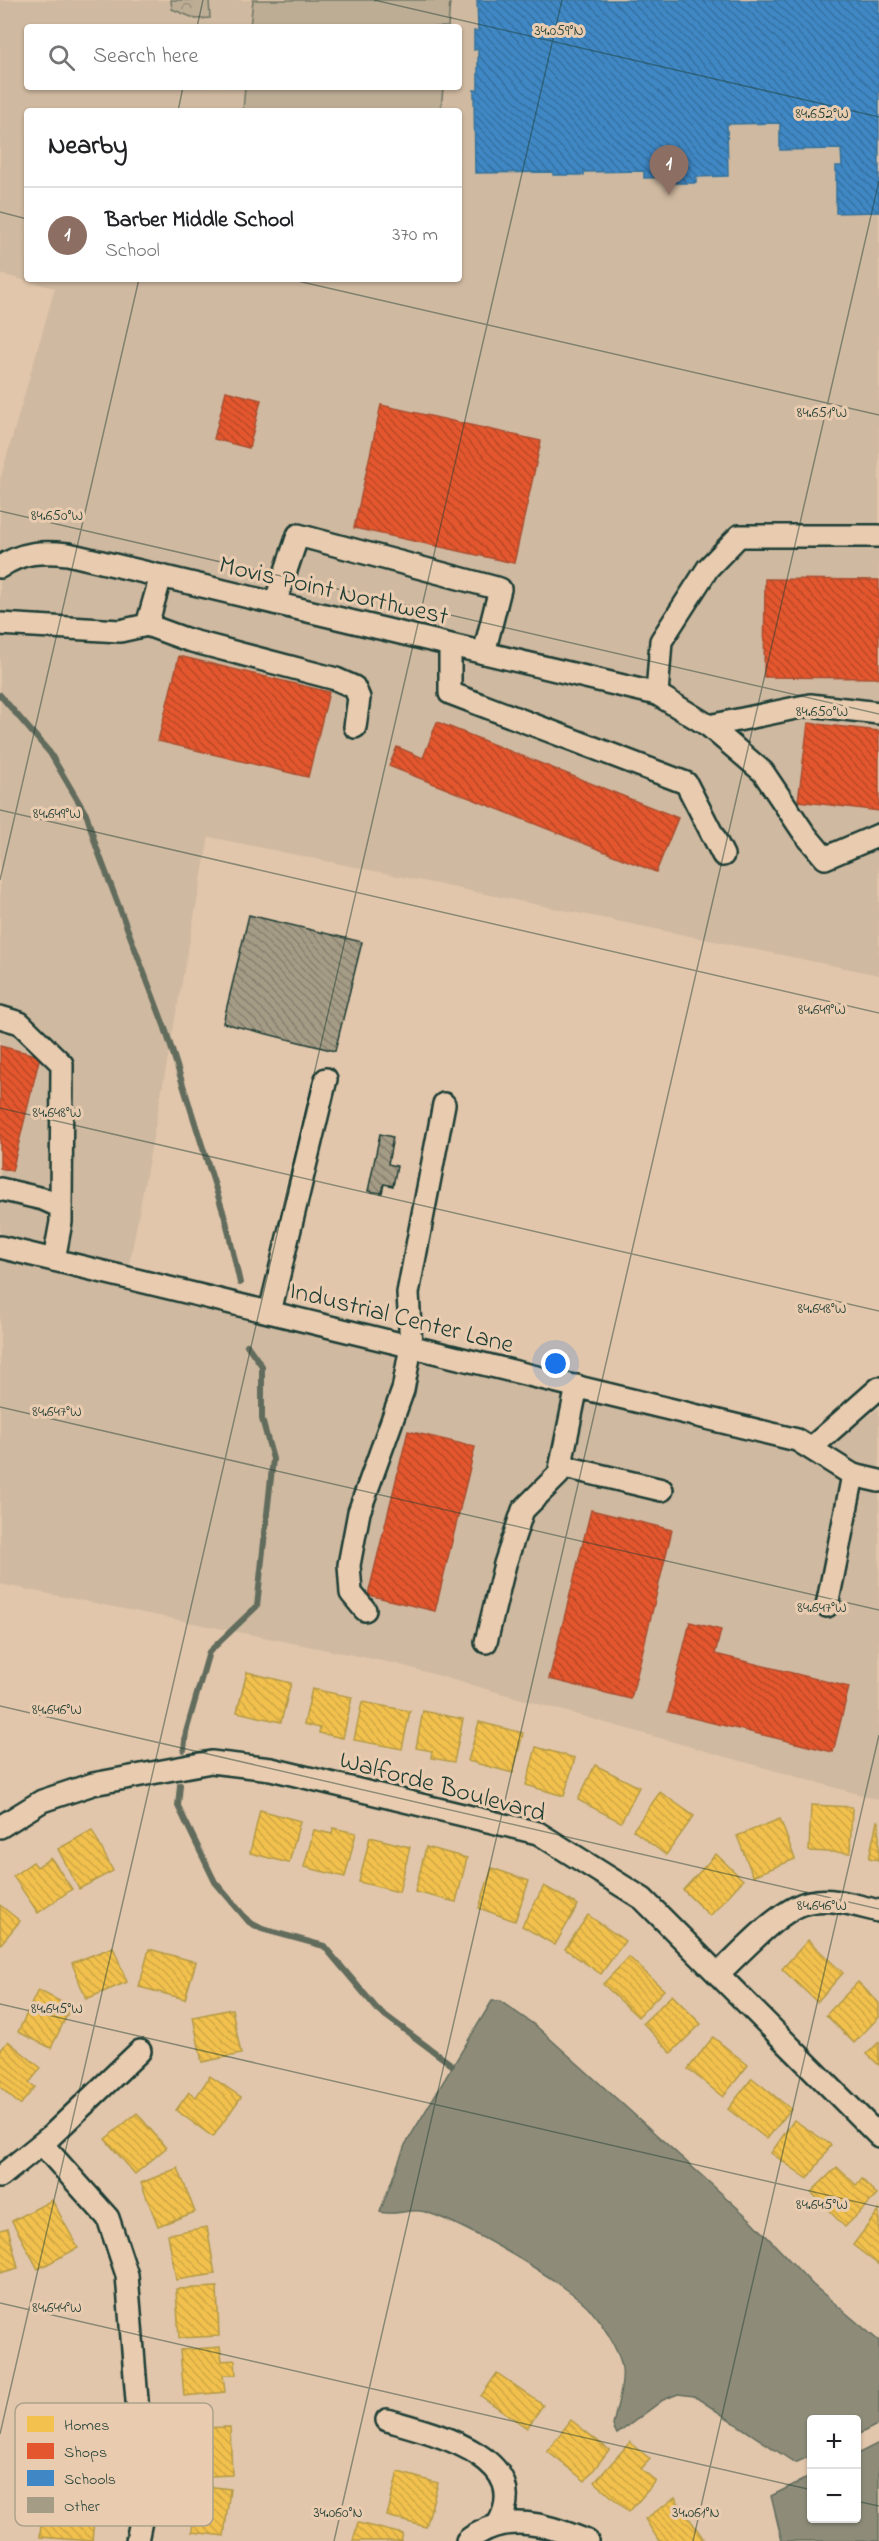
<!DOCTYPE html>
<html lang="en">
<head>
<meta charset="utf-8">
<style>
	body { margin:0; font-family:"Indie Flower",sans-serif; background:#f6f6f6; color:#202124 }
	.controls { position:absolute; right:18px; bottom:18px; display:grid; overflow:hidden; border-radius:6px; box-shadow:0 2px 4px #0004 }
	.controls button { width:54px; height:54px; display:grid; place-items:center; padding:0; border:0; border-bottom:2px solid #e0e0e0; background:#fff; color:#202124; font:30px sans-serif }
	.you { position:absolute; left:556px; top:1364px; width:21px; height:21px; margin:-15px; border:4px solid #fff; border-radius:50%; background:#1a73e8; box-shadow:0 0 0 9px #1a73e833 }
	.badge { display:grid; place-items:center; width:39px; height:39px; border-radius:50%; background:#c8321e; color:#fff; font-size:20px; font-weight:700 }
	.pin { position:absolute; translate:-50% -50px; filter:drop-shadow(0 2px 3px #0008) }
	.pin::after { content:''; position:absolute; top:32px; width:21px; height:18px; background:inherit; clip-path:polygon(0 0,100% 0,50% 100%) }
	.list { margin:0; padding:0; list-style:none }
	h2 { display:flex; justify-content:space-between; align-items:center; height:78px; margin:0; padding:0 24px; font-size:26px }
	h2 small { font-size:20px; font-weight:400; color:#757577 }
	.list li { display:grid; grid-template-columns:39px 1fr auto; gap:18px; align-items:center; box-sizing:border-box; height:96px; padding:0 24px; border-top:2px solid #e0e0e0 }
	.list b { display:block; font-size:22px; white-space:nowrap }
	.list p { margin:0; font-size:20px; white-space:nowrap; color:#757577 }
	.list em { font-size:20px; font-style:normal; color:#757577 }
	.icon { flex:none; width:33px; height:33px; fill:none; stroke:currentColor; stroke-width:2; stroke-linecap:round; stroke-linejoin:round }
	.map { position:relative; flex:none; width:879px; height:2541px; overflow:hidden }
	.search { position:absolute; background:#fff; box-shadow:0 2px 4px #0004; left:24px; top:24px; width:438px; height:66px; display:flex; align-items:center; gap:15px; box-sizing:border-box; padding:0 21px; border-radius:6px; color:#757577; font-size:22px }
	.panel { position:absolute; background:#fff; box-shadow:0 2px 4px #0004; left:24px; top:108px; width:438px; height:174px; border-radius:6px }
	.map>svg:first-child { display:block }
</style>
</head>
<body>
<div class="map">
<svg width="879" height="2541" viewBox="0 0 879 2541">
	<defs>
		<pattern id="forest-crowns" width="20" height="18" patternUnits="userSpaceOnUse" patternTransform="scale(1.5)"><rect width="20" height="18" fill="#bdad95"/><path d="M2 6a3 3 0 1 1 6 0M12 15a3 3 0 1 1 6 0" fill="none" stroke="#998e7a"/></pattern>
		<pattern id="homes-back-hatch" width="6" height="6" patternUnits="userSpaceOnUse" patternTransform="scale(1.5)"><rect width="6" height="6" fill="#f2c14e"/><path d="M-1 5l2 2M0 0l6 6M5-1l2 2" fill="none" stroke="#cfa745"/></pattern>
		<pattern id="shops-back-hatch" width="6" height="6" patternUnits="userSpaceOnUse" patternTransform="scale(1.5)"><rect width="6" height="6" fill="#e4572e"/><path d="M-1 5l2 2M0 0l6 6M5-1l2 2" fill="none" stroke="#b84928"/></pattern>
		<pattern id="schools-back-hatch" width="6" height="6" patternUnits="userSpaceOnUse" patternTransform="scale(1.5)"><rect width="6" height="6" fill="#3f88c5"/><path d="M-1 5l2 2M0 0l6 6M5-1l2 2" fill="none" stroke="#3470a1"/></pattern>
		<pattern id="building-back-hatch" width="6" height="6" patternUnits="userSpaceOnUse" patternTransform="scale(1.5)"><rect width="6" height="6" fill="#a59c86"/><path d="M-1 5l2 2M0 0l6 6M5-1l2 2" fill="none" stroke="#86806e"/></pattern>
	</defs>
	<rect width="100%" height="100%" fill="#e1c6ab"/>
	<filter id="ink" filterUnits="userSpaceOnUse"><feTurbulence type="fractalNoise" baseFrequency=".0167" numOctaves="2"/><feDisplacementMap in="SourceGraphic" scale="12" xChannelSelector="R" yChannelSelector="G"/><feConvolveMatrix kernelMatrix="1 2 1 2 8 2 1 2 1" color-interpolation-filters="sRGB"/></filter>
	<g filter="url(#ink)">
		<path fill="#cfb9a0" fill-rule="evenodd" d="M0 0H879V975L209 837 129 1266 816 1456 879 1408V1800L397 1664 0 1584V480L55 288 0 274ZM27 27H459V87H27ZM27 111H459V279H27Z"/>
		<path fill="url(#forest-crowns)" stroke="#6e7564" stroke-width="1.5" d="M171 0H209L210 18 196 19 172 9Z"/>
		<g fill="#bdad95" stroke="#6e7564" stroke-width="1.5">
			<path d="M253 0H450L448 27H250Z"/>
			<path d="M245 87H443L441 111H243Z"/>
		</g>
		<g fill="#8e8c79" stroke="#626c5d" stroke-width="1.5">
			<path d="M492 2001H500L536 2026 752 2221 813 2285 879 2341V2424L857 2435 856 2420H812L811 2456 795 2463 694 2396 678 2394 663 2400 617 2434 613 2426C616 2408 624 2387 622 2368 619 2348 602 2323 589 2308 566 2283 453 2216 420 2211 407 2209 394 2216 380 2212L405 2145Z"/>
			<path d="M879 2443V2541H782L771 2496 811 2476 812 2518H856L857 2454Z"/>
		</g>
		<g fill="url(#homes-back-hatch)" stroke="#b39946" stroke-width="1.5">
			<path d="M247 1672 291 1683 281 1722 237 1712Z"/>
			<path d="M312 1689 352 1697 343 1738 319 1733 320 1728 304 1724Z"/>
			<path d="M362 1702 410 1711 402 1749 354 1740Z"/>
			<path d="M423 1711 463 1719 454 1762 431 1758 432 1751 416 1748Z"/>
			<path d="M479 1722 523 1733 513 1773 468 1761Z"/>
			<path d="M536 1747 575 1758 564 1796 526 1785Z"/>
			<path d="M595 1765 639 1787 621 1822 578 1800Z"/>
			<path d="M660 1792 694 1816 666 1855 633 1830Z"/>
			<path d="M811 1805 852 1807 850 1853 809 1851Z"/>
			<path d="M260 1810 300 1821 289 1863 250 1853Z"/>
			<path d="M780 1819 795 1859 753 1876 737 1836Z"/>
			<path d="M877 1821 879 1822V1860L869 1858Z"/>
			<path d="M333 1828 356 1833 345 1877 304 1867 314 1830 332 1834Z"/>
			<path d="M92 1830 113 1871 79 1889 58 1849Z"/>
			<path d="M370 1837 410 1847 399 1892 359 1882Z"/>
			<path d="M426 1847 467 1858 456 1902 415 1892Z"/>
			<path d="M716 1854 743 1880 710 1916 683 1890Z"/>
			<path d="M51 1858 72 1889 38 1913 13 1876 33 1862 37 1867Z"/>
			<path d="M492 1868 529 1881 515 1921 479 1908Z"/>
			<path d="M544 1886 578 1905 555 1945 522 1926Z"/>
			<path d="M0 1905 20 1921 0 1945Z"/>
			<path d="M588 1915 625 1941 601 1974 565 1949Z"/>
			<path d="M808 1940 843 1973 817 2002 782 1969Z"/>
			<path d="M113 1947 127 1982 86 1999 72 1963Z"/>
			<path d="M149 1949 196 1962 185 1999 139 1987Z"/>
			<path d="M629 1957 664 1990 638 2017 603 1984Z"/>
			<path d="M858 1982 879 2003V2017L854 2043 826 2015Z"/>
			<path d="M38 1990 71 2007 51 2048 18 2032Z"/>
			<path d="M672 1995 701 2024 671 2053 643 2023Z"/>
			<path d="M232 2009 241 2054 202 2062 193 2017Z"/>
			<path d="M713 2037 748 2065 723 2097 688 2069Z"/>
			<path d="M8 2041 41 2068 29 2083 35 2087 20 2105 0 2087V2051Z"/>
			<path d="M879 2042V2065L867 2054Z"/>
			<path d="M210 2076 241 2097 213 2137 176 2110 189 2092 196 2097Z"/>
			<path d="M752 2078 791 2109 767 2139 728 2109Z"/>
			<path d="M137 2113 166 2148 135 2174 105 2139Z"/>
			<path d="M794 2120 831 2145 808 2179 771 2153Z"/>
			<path d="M837 2167 856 2185 862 2179 877 2195 845 2227 811 2192Z"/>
			<path d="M178 2168 195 2212 158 2226 141 2183Z"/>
			<path d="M52 2200 78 2248 38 2269 12 2221Z"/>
			<path d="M879 2210V2265L853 2245Z"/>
			<path d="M207 2227 215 2274 176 2280 168 2234Z"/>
			<path d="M8 2228 18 2268 0 2273V2230Z"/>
			<path d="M217 2287 219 2336 179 2338 176 2289Z"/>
			<path d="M220 2347 222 2361 235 2360 236 2375H223L225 2392 184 2396 180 2350Z"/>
			<path d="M497 2373 543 2405 527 2428 481 2396Z"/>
			<path d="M571 2420 609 2450 585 2481 547 2451Z"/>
			<path d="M230 2427 232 2475 188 2477V2455H195L194 2428Z"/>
			<path d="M630 2442 650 2459 641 2469 656 2481 629 2512 595 2482Z"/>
			<path d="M398 2472 438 2483 426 2527 387 2516Z"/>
			<path d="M190 2484 230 2489 224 2536 192 2532 193 2520H186Z"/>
			<path d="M43 2497 84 2500 83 2518 94 2519 92 2541 40 2537Z"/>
			<path d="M675 2498 703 2538 699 2541H659L645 2519Z"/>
			<path d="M358 2523 403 2534 401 2541H353Z"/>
		</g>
		<g fill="url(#shops-back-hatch)" stroke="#a94f30" stroke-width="1.5">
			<path d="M226 391 261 400 249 448 214 439Z"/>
			<path d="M381 405 541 441 514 563 354 528Z"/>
			<path d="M765 579 879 580V678L764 677Z"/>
			<path d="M179 656 329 692 308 777 158 741Z"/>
			<path d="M437 722 678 818 656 872 389 766 397 747 423 758Z"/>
			<path d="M808 723 879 731V811L798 801Z"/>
			<path d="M0 1046 40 1056 12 1171 0 1168Z"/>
			<path d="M408 1431 475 1447 435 1611 368 1595Z"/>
			<path d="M591 1510 672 1530 631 1699 549 1679Z"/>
			<path d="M690 1622 721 1630 715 1654 849 1687 833 1752 668 1712Z"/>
		</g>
		<path fill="url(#schools-back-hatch)" stroke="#35729a" stroke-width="1.5" d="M477 0H879V212L836 213V166H842L841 149 780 150V123L727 124 728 176 696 177V183H675V177L644 178V171L584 172V175H553V172L475 173 474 90H478V49L474 50V31H478Z"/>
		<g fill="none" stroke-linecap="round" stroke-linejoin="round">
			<g stroke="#626c5d" stroke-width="6">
				<path d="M0 695 50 753 87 816 96 846 165 1028 226 1221 240 1283"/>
				<path d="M184 1750 186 1732 209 1652 257 1606 273 1459 262 1419V1366L247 1345"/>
				<path d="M180 1785 178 1806 215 1882 249 1922 262 1929 324 1946 378 2010 452 2065"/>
			</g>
		</g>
		<g fill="url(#building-back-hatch)" stroke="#1f3d34" stroke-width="1.5">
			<path d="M249 915 362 942 335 1051 223 1023Z"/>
			<path d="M380 1134 393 1137 388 1164 397 1166 393 1186 384 1184 382 1193 368 1191Z"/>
		</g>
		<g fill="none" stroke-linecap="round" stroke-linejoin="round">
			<g stroke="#1f3d34" stroke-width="26">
				<g id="minor">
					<path d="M0 567C22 552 42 551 68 554L657 694 709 726 763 772 804 833 825 858 879 835"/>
					<path d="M275 603 298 535 500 589 484 653"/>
					<path d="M0 624 120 631 147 625 161 576"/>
					<path d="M147 625 188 640 336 679 354 687 359 698 355 727"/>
					<path d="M450 645V693L686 783 723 855"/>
					<path d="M657 694 661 641 708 568 739 536H879"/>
					<path d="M709 726 810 705 879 713"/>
					<path d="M0 1017 20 1023 62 1064 61 1207"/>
					<path d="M0 1189 43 1199 61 1207V1222L54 1260"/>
					<path d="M0 1247 797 1440 853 1475 879 1481"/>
					<path d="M270 1312 326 1079"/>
					<path d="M811 1448 879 1388"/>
					<path d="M561 1466 662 1490"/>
					<path d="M827 1606 853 1475"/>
					<path d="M365 1610 351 1593 349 1565 359 1512 403 1390 411 1346 408 1293 444 1104"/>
					<path d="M486 1642 505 1564 523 1510 559 1474 577 1386"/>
					<path d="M0 1827 42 1801 93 1784 211 1762 271 1769 538 1833 643 1899 879 2136"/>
					<path d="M718 1974C740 1954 781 1907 810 1902 832 1897 857 1906 879 1911"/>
					<path d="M42 2144 108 2218 127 2275 145 2501 137 2541"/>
					<path d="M0 2177 52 2135 140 2051"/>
					<path d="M387 2420C432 2433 536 2457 498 2524"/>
					<path d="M467 2541C473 2535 480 2533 487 2529 520 2515 555 2528 587 2541"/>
				</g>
			</g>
			<use href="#minor" stroke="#e9ccb0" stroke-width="21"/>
		</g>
	</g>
	<path fill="none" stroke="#1f3d34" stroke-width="1.5" stroke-opacity="0.45" d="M374 0 879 117M197 27 203 0M178 111 183 87M0 212 27 219M289 279 879 415M0 511 879 714M0 810 879 1013M0 880 139 279M0 1108 879 1311M0 1407 879 1610M0 1706 879 1909M0 2004 879 2207M0 2303 812 2490M0 2434 562 0M856 2501 879 2506M334 2541 879 181M693 2541 879 1735"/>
	<g text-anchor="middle" stroke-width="6" stroke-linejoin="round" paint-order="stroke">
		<g font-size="26" fill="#1f3d34" stroke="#e9ccb0">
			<text transform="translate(334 589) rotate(13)" y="9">Movis Point Northwest</text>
			<text transform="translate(402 1316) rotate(14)" y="9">Industrial Center Lane</text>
			<text transform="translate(443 1785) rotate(15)" y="9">Walforde Boulevard</text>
		</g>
	</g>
	<rect x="15" y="2403" width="198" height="123" rx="9" fill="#e9ccb0" stroke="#aca18b" stroke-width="1.5"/>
	<rect x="27" y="2416" width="27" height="16" fill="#f2c14e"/>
	<rect x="27" y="2443" width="27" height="16" fill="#e4572e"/>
	<rect x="27" y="2470" width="27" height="16" fill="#3f88c5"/>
	<rect x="27" y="2497" width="27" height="16" fill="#a59c86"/>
	<g font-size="16" fill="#1f3d34">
		<text x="64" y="2430">Homes</text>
		<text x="64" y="2457">Shops</text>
		<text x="64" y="2484">Schools</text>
		<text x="64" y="2511">Other</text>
	</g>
	<g font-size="15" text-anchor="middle" fill="#1f3d34" stroke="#e9ccb0" stroke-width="6" stroke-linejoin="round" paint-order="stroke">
		<text x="559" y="35">34.059°N</text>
		<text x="822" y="118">84.652°W</text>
		<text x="822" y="417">84.651°W</text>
		<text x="57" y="520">84.650°W</text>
		<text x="822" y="716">84.650°W</text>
		<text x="57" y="818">84.649°W</text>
		<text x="822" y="1014">84.649°W</text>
		<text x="57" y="1117">84.648°W</text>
		<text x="822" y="1313">84.648°W</text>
		<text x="57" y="1416">84.647°W</text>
		<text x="822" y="1612">84.647°W</text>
		<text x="57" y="1714">84.646°W</text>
		<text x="822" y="1910">84.646°W</text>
		<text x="57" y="2013">84.645°W</text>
		<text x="822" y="2209">84.645°W</text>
		<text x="57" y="2312">84.644°W</text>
		<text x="338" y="2517">34.060°N</text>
		<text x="696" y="2517">34.061°N</text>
	</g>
</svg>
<div class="controls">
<button>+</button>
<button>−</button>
</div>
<div class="you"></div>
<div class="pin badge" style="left:669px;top:195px;background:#8d6e63">1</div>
<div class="search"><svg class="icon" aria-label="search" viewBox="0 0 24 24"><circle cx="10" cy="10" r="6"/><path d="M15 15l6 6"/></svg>Search here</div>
<section class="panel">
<h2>Nearby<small></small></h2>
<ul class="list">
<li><span class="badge" style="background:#8d6e63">1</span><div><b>Barber Middle School</b><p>School</p></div><em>370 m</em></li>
</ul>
</section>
</div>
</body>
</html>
